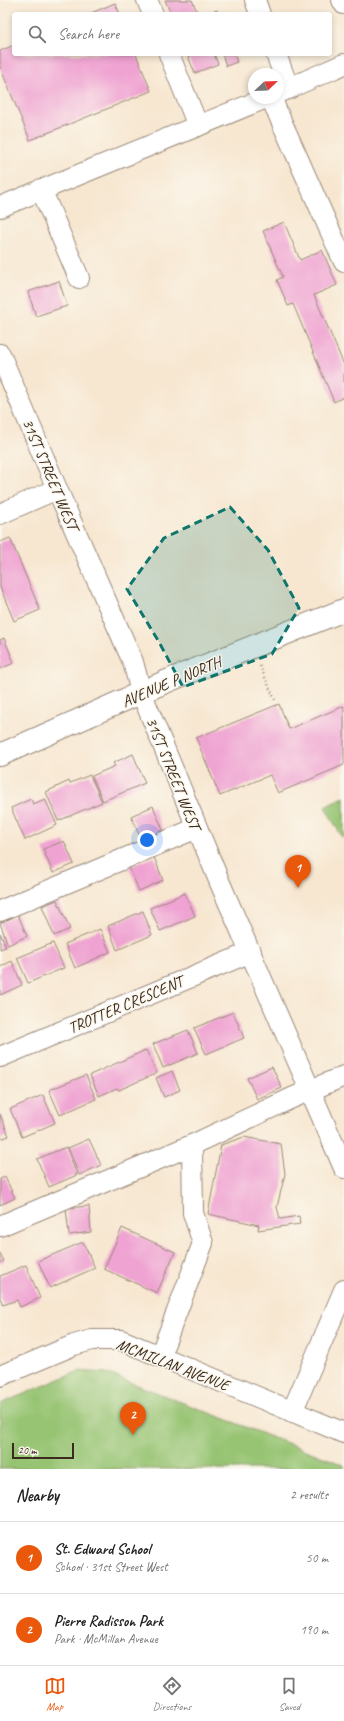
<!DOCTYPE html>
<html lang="en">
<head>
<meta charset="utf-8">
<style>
	body { margin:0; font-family:Caveat,sans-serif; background:#f6f6f6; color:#222 }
	.compass { position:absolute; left:248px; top:68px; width:36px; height:36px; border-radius:50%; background:#fff; box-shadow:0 2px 6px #0003; rotate:67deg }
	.scale { position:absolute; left:12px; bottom:10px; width:62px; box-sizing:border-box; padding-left:4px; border:2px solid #3b2a1e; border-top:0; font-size:11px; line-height:14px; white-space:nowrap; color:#3b2a1e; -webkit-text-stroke:3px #fbf7ec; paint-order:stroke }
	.you { position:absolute; left:147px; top:840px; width:14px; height:14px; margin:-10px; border:3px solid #fff; border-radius:50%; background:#1a73e8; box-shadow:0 0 0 6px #1a73e833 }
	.badge { display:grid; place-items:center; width:26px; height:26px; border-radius:50%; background:#ea580c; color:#fff; font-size:13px; font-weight:700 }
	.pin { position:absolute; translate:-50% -33px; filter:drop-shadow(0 1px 2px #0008) }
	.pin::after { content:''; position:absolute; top:21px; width:14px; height:12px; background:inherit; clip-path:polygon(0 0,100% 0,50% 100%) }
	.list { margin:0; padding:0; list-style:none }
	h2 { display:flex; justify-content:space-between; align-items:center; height:52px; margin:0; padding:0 16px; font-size:17px }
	h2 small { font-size:13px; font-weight:400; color:#767676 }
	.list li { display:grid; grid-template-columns:26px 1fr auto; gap:12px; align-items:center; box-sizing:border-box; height:72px; padding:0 16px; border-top:1px solid #e0e0e0 }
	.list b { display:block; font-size:15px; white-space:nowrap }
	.list p { margin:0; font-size:13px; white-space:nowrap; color:#767676 }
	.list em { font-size:13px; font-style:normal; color:#767676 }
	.icon { flex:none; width:22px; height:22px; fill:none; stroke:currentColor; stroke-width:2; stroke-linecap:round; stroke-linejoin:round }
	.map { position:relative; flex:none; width:344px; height:1469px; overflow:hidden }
	.search { position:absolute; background:#fff; box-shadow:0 2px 6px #0003; left:12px; right:12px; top:12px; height:44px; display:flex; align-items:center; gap:10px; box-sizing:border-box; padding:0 14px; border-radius:4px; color:#767676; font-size:15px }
	.sheet { height:196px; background:#fff }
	nav { display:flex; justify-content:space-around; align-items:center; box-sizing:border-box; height:56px; border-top:1px solid #e0e0e0; background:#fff; font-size:11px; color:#767676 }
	nav a { display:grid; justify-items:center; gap:2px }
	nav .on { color:#ea580c }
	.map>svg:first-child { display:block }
</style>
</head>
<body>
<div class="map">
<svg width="344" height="1469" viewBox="0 0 344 1469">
	<rect width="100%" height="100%" fill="#fbf7ec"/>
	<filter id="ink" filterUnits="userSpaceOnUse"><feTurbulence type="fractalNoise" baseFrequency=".025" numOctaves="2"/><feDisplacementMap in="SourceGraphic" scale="8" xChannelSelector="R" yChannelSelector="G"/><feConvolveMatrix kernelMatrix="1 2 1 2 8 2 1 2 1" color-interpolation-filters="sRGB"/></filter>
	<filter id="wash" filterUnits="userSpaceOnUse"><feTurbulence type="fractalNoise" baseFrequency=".012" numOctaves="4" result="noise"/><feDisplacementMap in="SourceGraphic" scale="16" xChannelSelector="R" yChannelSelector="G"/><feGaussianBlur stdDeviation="0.9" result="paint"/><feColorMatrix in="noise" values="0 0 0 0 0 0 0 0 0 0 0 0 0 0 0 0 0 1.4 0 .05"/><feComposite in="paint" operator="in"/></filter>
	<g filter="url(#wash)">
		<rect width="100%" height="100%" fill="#f7e7d1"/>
		<g fill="#97c473" stroke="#697748">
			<path d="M344 797V837H342L325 807Z"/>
			<path d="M79 1371 106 1373 344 1465V1469H0V1404Z"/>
		</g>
		<g id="blocks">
			<g fill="#efa3d2">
				<path d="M165 0H192L198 14H171Z"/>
				<path d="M115 3 120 14H89Z"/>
				<path d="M217 10 219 14H206Z"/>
				<path d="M14 45V54H136L151 91 30 140 0 67V51Z"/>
				<path d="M187 54H214L218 64 195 73Z"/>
				<path d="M222 54H234L237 62 226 66Z"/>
				<path d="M284 222 300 260 322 250 337 285 314 295 344 365V397L334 402 293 304 288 306 277 280 283 277 263 231Z"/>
				<path d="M59 281 67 306 36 316 28 292Z"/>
				<path d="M10 538 40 610 14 621 0 587V542Z"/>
				<path d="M4 638 14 663 0 669V640Z"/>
				<path d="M279 704 289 729 344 706V765L278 793 270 775 220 796 196 738Z"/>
				<path d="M133 754 145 783 103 801 92 776 115 766 113 763Z"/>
				<path d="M90 775 102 802 58 821 46 792 69 781 70 783Z"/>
				<path d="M31 799 33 804 45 799 57 825 25 840 11 808Z"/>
				<path d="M153 806 163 830 141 839 131 816Z"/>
				<path d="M64 841 74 864 53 873 43 849Z"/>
				<path d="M154 857 163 880 139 891 129 867Z"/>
				<path d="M185 893 195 916 160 931 150 908Z"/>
				<path d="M57 900 70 929 54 936 42 906Z"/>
				<path d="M143 911 152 935 117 950 108 926Z"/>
				<path d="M18 915 27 936 8 945 0 923Z"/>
				<path d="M100 929 110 952 75 968 65 944Z"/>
				<path d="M0 933 6 947 0 949Z"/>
				<path d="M53 943 64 968 28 983 17 958Z"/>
				<path d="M12 961 22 985 0 995V967Z"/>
				<path d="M233 1012 244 1038 206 1054 194 1028Z"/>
				<path d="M188 1030 198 1053 163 1068 153 1044Z"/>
				<path d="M146 1050 157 1073 119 1090 117 1088 99 1096 90 1075Z"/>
				<path d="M272 1067 282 1088 257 1099 247 1078Z"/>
				<path d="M172 1071 180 1090 164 1097 156 1078Z"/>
				<path d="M86 1075 96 1099 60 1115 49 1090Z"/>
				<path d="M43 1095 55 1123 22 1137 10 1109Z"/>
				<path d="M0 1114 9 1136 0 1139Z"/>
				<path d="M244 1137 281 1144 285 1174 277 1207 280 1219 299 1216 300 1224 258 1230 259 1225 208 1214 221 1145Z"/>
				<path d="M89 1139 101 1165 79 1175 68 1148Z"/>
				<path d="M66 1147 77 1175 49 1187 37 1159Z"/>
				<path d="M5 1177 15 1198 0 1205V1179Z"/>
				<path d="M89 1206 91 1232 69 1235 66 1208Z"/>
				<path d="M122 1228 175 1252 157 1293 104 1269Z"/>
				<path d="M83 1242 95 1268 50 1288 38 1261Z"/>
				<path d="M0 1253 4 1261 0 1263Z"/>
				<path d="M26 1265 40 1298 20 1307 17 1300 3 1305 0 1298V1276Z"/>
			</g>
		</g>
	</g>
	<g filter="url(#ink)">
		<use href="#blocks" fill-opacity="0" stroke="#998878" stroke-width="1"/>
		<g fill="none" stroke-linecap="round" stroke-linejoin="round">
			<g stroke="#998878" stroke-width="22">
				<g id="minor">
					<path d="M147 0 153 14"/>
					<path d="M255 0 260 14"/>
					<path d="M342 0 344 4"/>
					<path d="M169 54 198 126"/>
					<path d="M276 54 289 89"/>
					<path d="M278 93 344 64"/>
					<path d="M271 98 344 262"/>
					<path d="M41 189 79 278"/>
					<path d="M0 207 266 98"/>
					<path d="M0 354 57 489 133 662 141 692 220 883 344 1168"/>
					<path d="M0 514 57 489"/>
					<path d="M0 911 197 828"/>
					<path d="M0 1057 251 952"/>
					<path d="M0 1226 192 1145 292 1098 344 1076"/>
					<path d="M160 1356 203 1243 193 1213 192 1145"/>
					<path d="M0 1376 74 1345 92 1340H121L344 1433"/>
					<path d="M292 1412 344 1290"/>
				</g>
			</g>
			<g stroke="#998878" stroke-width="24">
				<path id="major" d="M0 755 165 682 344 610"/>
			</g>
			<path stroke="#998878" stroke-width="2.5" stroke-dasharray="1 3" stroke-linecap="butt" d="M260 666 275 700"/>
			<use href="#minor" stroke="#fff" stroke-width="20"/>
			<use href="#major" stroke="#fff" stroke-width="22"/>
		</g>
	</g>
	<path fill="#0f766e" fill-opacity="0.2" stroke="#0f766e" stroke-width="3" stroke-dasharray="8 5" stroke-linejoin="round" d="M230 507 268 550 299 608 272 654 183 687 159 642 127 589 164 538Z"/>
	<g text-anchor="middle" stroke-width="3" stroke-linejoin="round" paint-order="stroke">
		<g font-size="16" fill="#3b2a1e" stroke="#fbf7ec">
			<text transform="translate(51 474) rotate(67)" y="6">31ST STREET WEST</text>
			<text transform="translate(171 681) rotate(-23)" y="6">AVENUE P NORTH</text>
			<text transform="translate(174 773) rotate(68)" y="6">31ST STREET WEST</text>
			<text transform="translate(125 1004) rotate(-23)" y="6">TROTTER CRESCENT</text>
			<text transform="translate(173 1364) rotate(21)" y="6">MCMILLAN AVENUE</text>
		</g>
	</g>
</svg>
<svg class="compass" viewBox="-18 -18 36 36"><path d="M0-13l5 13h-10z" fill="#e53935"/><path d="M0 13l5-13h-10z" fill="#767676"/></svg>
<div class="scale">20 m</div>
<div class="you"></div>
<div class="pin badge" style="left:298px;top:888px">1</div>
<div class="pin badge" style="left:133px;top:1435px">2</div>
<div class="search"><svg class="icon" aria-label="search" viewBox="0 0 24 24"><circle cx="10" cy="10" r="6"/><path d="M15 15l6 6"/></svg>Search here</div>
</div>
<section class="sheet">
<h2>Nearby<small>2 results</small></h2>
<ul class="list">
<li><span class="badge">1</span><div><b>St. Edward School</b><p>School · 31st Street West</p></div><em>50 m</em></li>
<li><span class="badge">2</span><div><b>Pierre Radisson Park</b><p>Park · McMillan Avenue</p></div><em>190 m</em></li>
</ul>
</section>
<nav>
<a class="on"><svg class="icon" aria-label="map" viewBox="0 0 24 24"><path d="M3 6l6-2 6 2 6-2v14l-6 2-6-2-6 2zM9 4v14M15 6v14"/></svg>Map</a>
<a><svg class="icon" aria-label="directions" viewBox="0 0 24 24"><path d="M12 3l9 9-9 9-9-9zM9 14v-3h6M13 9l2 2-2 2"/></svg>Directions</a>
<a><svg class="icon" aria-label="saved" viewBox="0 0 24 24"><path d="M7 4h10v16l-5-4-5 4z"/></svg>Saved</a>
</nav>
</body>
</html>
